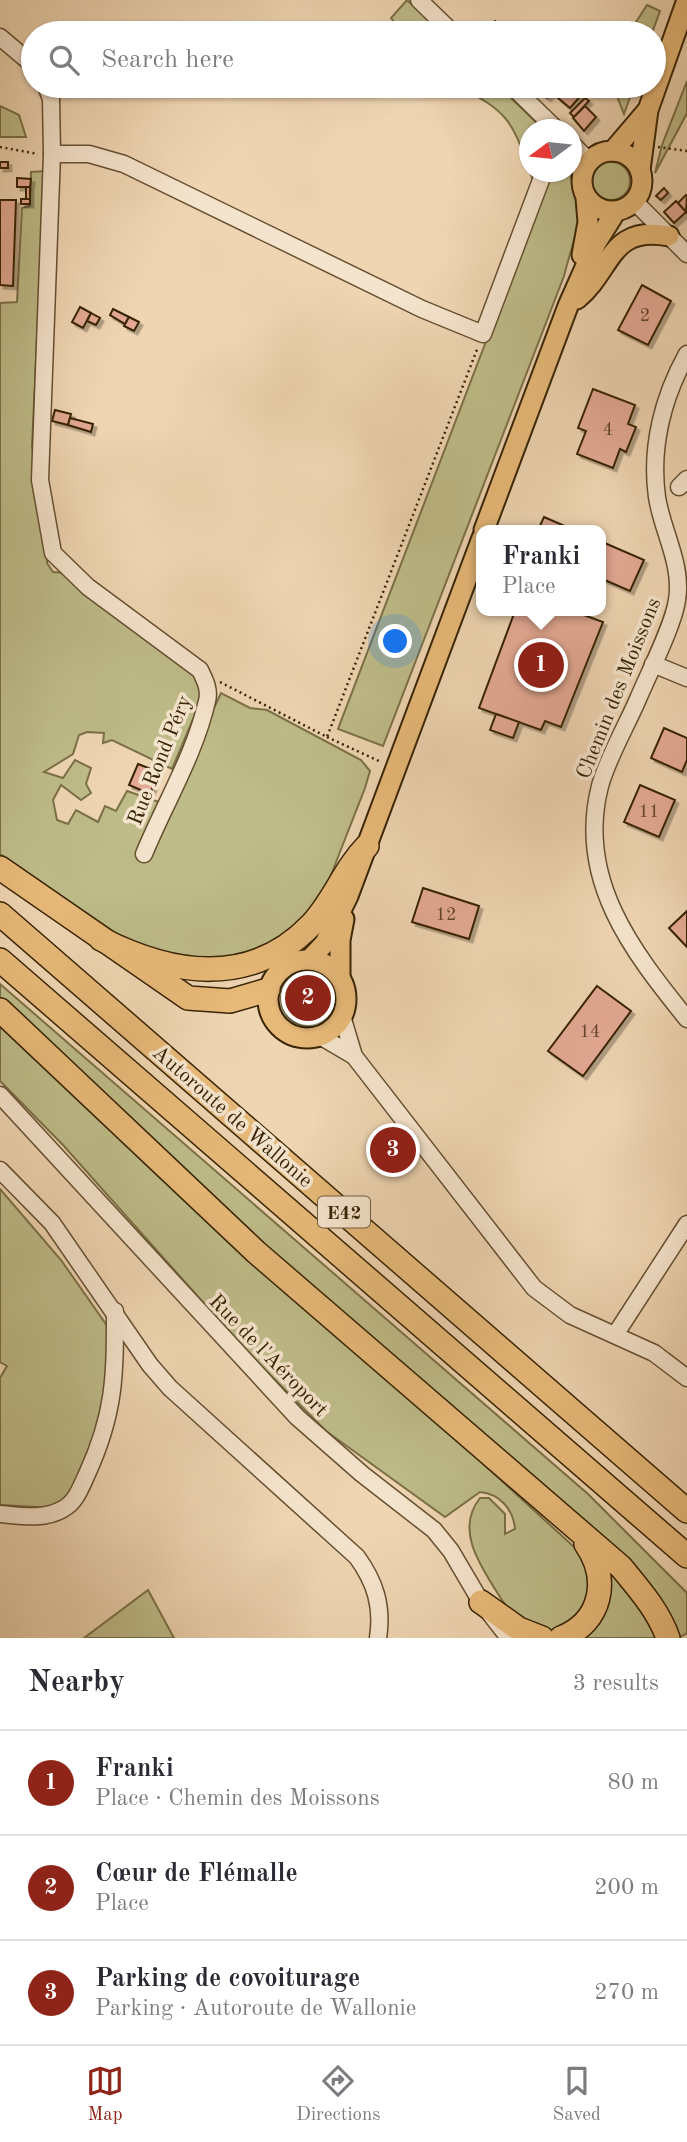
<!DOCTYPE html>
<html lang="en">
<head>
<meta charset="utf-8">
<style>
	body { margin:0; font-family:"Old Standard TT",serif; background:#f7f7f7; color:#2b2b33 }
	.compass { position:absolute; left:519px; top:119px; width:63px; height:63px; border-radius:50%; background:#fff; box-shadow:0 2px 5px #0004; rotate:255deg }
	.you { position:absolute; left:396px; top:642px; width:24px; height:24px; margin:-18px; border:5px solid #fff; border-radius:50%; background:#1a73e8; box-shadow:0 0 0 10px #1a73e833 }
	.badge { display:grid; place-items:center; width:46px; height:46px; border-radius:50%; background:#8f2418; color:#fff; font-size:23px; font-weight:700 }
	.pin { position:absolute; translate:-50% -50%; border:4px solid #fff; box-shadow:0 2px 7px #0006 }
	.popup { position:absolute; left:476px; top:525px; width:130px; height:91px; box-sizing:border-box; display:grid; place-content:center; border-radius:14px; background:#fff; filter:drop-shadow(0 2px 5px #0005); font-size:23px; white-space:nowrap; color:#7c7c81 }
	.popup b { font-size:26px; color:#2b2b33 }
	.popup::after { content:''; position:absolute; left:50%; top:100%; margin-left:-14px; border:14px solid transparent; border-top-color:#fff }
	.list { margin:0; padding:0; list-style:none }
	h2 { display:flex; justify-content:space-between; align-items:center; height:91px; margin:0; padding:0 28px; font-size:30px }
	h2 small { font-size:23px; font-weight:400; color:#7c7c81 }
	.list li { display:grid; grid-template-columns:46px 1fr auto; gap:21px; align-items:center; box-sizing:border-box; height:105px; padding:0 28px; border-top:2px solid #e1e1e2 }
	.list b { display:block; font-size:26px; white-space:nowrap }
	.list p { margin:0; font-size:23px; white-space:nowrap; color:#7c7c81 }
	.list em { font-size:23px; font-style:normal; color:#7c7c81 }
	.icon { flex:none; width:38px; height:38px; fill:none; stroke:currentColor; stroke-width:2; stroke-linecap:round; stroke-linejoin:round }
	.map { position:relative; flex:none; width:687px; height:1638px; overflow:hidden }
	.search { position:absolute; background:#fff; box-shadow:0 2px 5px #0004; left:21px; right:21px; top:21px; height:77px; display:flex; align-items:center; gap:18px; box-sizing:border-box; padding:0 24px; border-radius:38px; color:#7c7c81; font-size:26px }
	.sheet { height:406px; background:#fff }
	nav { display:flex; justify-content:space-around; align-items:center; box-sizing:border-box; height:98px; border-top:2px solid #e1e1e2; background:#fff; font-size:19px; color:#7c7c81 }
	nav a { display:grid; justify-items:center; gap:4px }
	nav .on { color:#8f2418 }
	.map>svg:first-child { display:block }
</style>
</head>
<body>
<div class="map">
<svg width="687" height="1638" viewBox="0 0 687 1638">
	<defs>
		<filter id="shadow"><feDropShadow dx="3.5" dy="3.5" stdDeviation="0" flood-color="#0004"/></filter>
	</defs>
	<rect width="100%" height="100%" fill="#efd5b2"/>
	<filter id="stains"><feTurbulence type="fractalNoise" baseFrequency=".00286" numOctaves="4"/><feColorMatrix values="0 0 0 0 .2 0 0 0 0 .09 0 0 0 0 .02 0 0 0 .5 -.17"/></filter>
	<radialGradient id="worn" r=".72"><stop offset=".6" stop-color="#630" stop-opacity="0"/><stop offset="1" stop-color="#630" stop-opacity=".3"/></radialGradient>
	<g fill="#bebc89" stroke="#7b7046" stroke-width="2">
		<path d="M407 0 443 33H403L391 18Z"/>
		<path d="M647 5 660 11 652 33H629Z"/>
		<path d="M687 81V113L655 173 662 145Z"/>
		<path d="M459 86H499L543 129 530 130 529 170C512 118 506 112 459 86Z"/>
		<path d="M613 86H634L624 114Z"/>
		<path d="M0 106 19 115 26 137H0Z"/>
		<circle cx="611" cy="181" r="19"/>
		<path d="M45 171 32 446 47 542V563L53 572 66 573 196 673 202 698 172 769 112 740 103 743 104 733 87 732 79 735 73 754 44 772 63 778 75 760 91 768 86 784 91 793 81 800 61 785 53 800 57 820 68 824 76 810 98 822 105 806 116 811 127 791 159 802 153 840 221 693 250 708 267 710 361 760 370 771 365 788 320 903 270 950 192 963 123 938 0 854V303L17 302 22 208 30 206 31 172Z"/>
		<path d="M530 172H569C588 219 575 231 564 276L383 746 338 729 540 200Z"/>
		<circle cx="310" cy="998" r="29"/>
		<path d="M0 984 588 1494 687 1593V1633L680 1637 0 1000Z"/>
		<path d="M0 1023 584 1556 594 1581 578 1622 550 1632C541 1629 528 1626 519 1620 510 1613 501 1599 495 1589 478 1562 456 1528 480 1498H489L505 1514V1534L515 1529C513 1509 500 1494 480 1492L445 1517 326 1431 249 1354 63 1145 0 1081Z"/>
		<path d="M0 1189 61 1260 108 1327 104 1421 71 1496 55 1508 0 1505V1378L7 1366 0 1362Z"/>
		<path d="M608 1569 652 1625 657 1638H576Z"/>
		<path d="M148 1590 174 1638H84Z"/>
	</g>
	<g fill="#e4a994" stroke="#382404" stroke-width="2" filter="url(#shadow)">
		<path d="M495 21 501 25 495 33H477L480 24 487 30Z"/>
		<path d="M542 86H559L547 98 538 90Z"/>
		<path d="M565 86H577L584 92 570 108 558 98Z"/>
		<path d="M585 98 589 101 574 117 570 113Z"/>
		<path d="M585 106 596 117 584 131 573 118Z"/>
		<rect x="0" y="162" width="8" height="6"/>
		<path d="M17 178 31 179 30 187H17Z"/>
		<rect x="26" y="187" width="4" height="12"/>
		<path d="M664 188 668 193 661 200 656 196Z"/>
		<path d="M686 195 687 196 686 212 678 203Z"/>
		<rect x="21" y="199" width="9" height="5"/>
		<path d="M0 200H16L13 286 0 285Z"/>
		<path d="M676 201 686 212 674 223 664 212Z"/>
		<path d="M642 285 671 301 648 345 618 330Z"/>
		<path d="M80 307 91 313 83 328 72 322Z"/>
		<path d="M113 309 129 317 125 324 110 315Z"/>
		<path d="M91 313 100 318 96 325 87 321Z"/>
		<path d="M129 317 139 322 134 331 124 326Z"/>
		<path d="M593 389 635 405 628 424 636 427 626 452 620 449 613 468 577 454 586 431 578 428Z"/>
		<path d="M55 410 71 414 68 425 52 421Z"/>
		<path d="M70 418 93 424 91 432 68 425Z"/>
		<path d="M544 517 567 527 565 530H538Z"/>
		<path d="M600 541 644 560 630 591 600 578Z"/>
		<path d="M515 611H573L603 622 561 727 545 721 541 730 479 708Z"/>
		<path d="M496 714 519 722 513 738 490 730Z"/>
		<path d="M664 728 687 738V760L682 772 651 758Z"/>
		<path d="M138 764 159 772 150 794 129 785Z"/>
		<path d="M640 785 675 800 659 837 624 822Z"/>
		<path d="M423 888 479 906 469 939 412 922Z"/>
		<path d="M687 911V947L669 928Z"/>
		<path d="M597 986 631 1011 583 1076 548 1051Z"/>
	</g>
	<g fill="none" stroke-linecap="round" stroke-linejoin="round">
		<g stroke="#665030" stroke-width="19">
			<g id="minor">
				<path d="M419 0 453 33"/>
				<path d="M0 37 33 65"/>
				<path d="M46 86 51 99 52 154 40 480 53 553 88 587 200 670C205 680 210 690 207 701 195 754 164 805 144 854"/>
				<path d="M512 86 557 130"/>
				<path d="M572 144 589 161"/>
				<path d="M52 154H89L124 164 422 309 483 334 544 172"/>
				<path d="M634 201 687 254"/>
				<path d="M687 354C663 397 650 447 657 497 662 531 683 564 677 600 674 624 648 675 638 699 626 727 608 757 600 786 576 879 632 951 687 1019"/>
				<path d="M679 487 687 479"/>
				<path d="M653 664 687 678"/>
				<path d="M342 1016 354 1056 534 1288 570 1315 654 1353 687 1378"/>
				<path d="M320 1036 354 1056"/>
				<path d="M0 1095 297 1417 362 1474 434 1530 451 1551 481 1602 509 1638"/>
				<path d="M0 1170 52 1223 150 1365 170 1388 357 1557C375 1582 383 1606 378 1638"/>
				<path d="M615 1335 687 1224"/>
				<path d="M0 1514C22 1516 44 1520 63 1509 76 1502 81 1487 87 1474 115 1413 115 1376 115 1311"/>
			</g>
		</g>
		<g stroke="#382404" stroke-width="23">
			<g id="major">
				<path d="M613 151 647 111"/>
				<circle cx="612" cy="181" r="30"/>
				<path d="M640 170 648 110 687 0"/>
				<path d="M582 255 588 222 586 198"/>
				<path d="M577 299C613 269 609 225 669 236"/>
				<path d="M484 530 568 306 596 243 616 211"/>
				<path d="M310 959 325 943 348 896 482 538"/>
				<circle cx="307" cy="999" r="39"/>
				<path d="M340 977V940L344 919"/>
			</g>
		</g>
		<g stroke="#382404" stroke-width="26">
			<g id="highway">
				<path d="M0 868 188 998 230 1001 268 990"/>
				<path d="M0 914 687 1511"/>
				<path d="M101 939C172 975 250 988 311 925 334 901 344 869 367 846"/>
				<path d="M0 960 687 1556"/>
				<path d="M0 1010 256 1252 621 1567C639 1589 658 1610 668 1638"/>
				<path d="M481 1602 519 1629 542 1638"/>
				<path d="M561 1638C602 1622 610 1579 586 1544"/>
			</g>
		</g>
		<g stroke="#382404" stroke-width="2.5" stroke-dasharray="2 3.5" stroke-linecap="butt">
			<path d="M0 147 38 154"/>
			<path d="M658 147 687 151"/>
			<path d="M220 682 327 737 478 347"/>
			<path d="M327 737 381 762"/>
		</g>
		<use href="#minor" stroke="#f5e4cd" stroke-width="16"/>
		<use href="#major" stroke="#e8ba79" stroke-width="19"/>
		<use href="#highway" stroke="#e8ba79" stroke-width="23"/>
	</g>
	<g text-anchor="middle" stroke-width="7" stroke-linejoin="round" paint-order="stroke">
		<g font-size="18" fill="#634528">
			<text x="645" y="321">2</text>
			<text x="608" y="435">4</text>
			<text x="649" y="817">11</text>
			<text x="446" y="920">12</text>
			<text x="590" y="1037">14</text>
		</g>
		<rect fill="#f5e4cd" stroke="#715e40" stroke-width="2" x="318" y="1196.5" width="52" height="31" rx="5"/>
		<g font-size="19" font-weight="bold" fill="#382404">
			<text x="344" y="1219">E42</text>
		</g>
		<g font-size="21" fill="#382404" stroke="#f5e4cd">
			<text transform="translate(618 688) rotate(-68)" y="7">Chemin des Moissons</text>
			<text transform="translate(159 760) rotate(-68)" y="7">Rue Rond Péry</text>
			<text transform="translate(233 1116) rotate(41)" y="7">Autoroute de Wallonie</text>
			<text transform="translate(269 1355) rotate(46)" y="7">Rue de l'Aéroport</text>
		</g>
	</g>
	<rect width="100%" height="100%" filter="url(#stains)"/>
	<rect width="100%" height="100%" fill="url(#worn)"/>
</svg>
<svg class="compass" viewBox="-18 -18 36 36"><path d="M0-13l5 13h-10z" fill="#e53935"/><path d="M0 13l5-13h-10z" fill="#7c7c81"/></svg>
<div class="you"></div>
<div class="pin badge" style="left:541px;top:665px">1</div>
<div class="popup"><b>Franki</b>Place</div>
<div class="pin badge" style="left:308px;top:998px">2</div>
<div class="pin badge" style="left:393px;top:1150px">3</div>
<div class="search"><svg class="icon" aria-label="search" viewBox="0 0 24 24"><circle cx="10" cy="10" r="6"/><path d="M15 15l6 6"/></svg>Search here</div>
</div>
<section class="sheet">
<h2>Nearby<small>3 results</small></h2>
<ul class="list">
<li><span class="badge">1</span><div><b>Franki</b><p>Place · Chemin des Moissons</p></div><em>80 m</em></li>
<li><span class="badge">2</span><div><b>Cœur de Flémalle</b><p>Place</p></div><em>200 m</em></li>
<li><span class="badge">3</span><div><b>Parking de covoiturage</b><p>Parking · Autoroute de Wallonie</p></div><em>270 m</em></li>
</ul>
</section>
<nav>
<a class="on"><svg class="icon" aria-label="map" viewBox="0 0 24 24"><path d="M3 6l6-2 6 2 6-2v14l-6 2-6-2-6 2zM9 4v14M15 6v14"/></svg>Map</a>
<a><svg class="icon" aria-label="directions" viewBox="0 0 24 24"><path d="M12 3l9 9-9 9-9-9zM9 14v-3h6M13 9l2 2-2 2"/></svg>Directions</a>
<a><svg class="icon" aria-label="saved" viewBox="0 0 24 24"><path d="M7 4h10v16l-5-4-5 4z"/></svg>Saved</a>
</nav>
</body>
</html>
